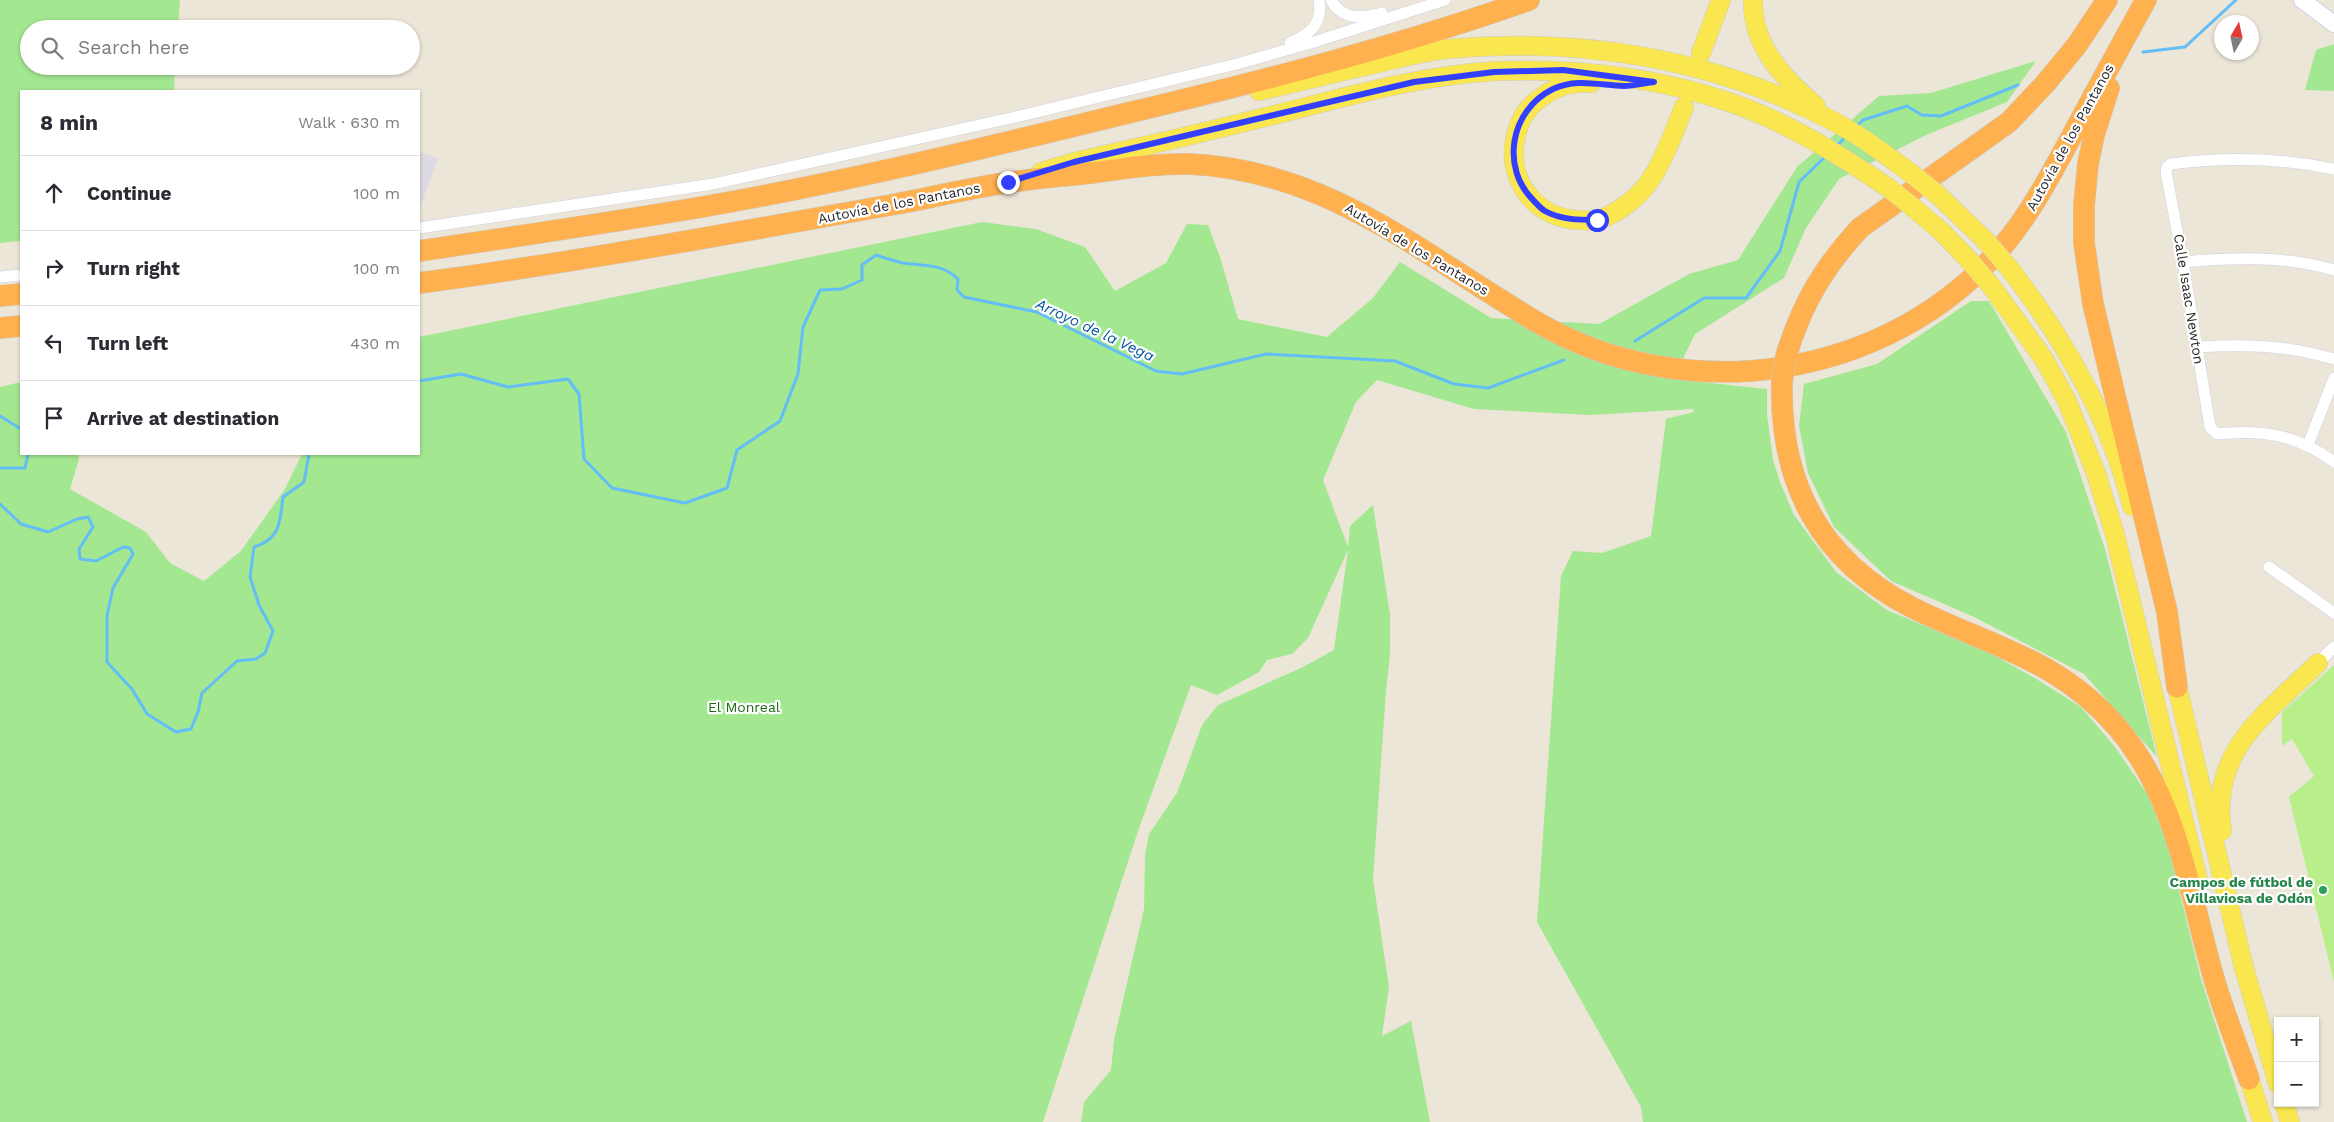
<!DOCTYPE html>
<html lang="en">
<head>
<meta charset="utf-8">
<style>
	body { margin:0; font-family:"Work Sans",sans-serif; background:#f2f2f3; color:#2b2b33 }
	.controls { position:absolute; right:15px; bottom:15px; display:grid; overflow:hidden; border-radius:0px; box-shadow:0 1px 4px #0004 }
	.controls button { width:45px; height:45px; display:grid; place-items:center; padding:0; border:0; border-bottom:1px solid #e1e1e2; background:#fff; color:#2b2b33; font:25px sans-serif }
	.compass { position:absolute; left:2214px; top:15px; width:45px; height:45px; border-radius:50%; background:#fff; box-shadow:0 1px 4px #0004; rotate:9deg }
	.stop { position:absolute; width:15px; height:15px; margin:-11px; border:4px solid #323fff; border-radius:50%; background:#fff }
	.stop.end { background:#323fff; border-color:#fff; box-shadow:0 1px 5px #0008 }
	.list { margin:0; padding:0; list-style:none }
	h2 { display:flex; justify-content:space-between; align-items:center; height:65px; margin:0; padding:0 20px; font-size:21px }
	h2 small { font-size:16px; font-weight:400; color:#7c7c81 }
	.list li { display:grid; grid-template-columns:32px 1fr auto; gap:15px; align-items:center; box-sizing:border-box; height:75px; padding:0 20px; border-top:1px solid #e1e1e2 }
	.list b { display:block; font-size:19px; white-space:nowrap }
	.list em { font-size:16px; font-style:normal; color:#7c7c81 }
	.icon { flex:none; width:28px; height:28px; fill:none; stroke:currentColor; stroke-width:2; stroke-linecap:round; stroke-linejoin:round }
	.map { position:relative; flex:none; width:2334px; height:1122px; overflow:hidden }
	.search { position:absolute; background:#fff; box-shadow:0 1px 4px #0004; left:20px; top:20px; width:400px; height:55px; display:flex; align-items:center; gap:12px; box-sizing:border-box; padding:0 18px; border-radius:28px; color:#7c7c81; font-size:19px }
	.panel { position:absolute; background:#fff; box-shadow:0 1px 4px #0004; left:20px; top:90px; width:400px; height:365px; border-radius:0px }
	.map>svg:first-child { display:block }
</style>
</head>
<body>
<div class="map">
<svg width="2334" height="1122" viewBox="0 0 2334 1122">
	<rect width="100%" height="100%" fill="#ece6d8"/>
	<path fill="#dedae3" d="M419 151 438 159 421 204H419Z"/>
	<g fill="#a3e791">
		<path d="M0 0H180L178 29H29V66H175L174 91H21V241L0 243Z"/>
		<path d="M2334 44V91L2305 90 2316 50Z"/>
		<path d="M2036 61 2007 102 1926 135 1839 179 1806 228 1784 278 1695 334 1673 379 1767 389V414L1773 460 1780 482 1794 515 1836 572 1887 610 1994 655 2038 680 2081 707 2115 747 2148 795 2168 846 2201 979 2247 1122H1643L1641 1107 1537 922 1561 576 1573 551 1602 553 1651 536 1666 419 1694 412 1693 409 1590 415 1474 409 1377 380 1356 402 1323 480 1348 547 1350 526 1373 505 1390 614V654L1386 691 1373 879 1389 987 1382 1036 1411 1021 1430 1122H1081L1084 1102 1111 1070 1114 1040 1144 909 1145 855 1149 834 1177 793 1202 725 1218 705 1301 668 1334 650 1348 550 1308 638 1292 654 1267 660 1259 672 1217 695 1191 685 1138 831 1043 1122H0V387L21 382V454H78L79 459 70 489 146 532 170 563 204 581 241 551 285 489 302 454H419V337L982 222 1036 229 1085 247 1115 291 1166 263 1187 224 1208 225 1220 257 1238 319 1327 337 1373 298 1400 262 1491 318 1599 324 1689 274 1738 260 1797 167 1879 96 1931 93Z"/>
		<path d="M1971 301H1989L2066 432 2105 549 2157 757 2084 674 1972 616 1891 581 1834 527 1808 473 1799 426 1804 384 1877 364Z"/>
	</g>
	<path fill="#b9ef8b" d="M2334 665V982L2289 797 2314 776 2292 739 2282 746V712Z"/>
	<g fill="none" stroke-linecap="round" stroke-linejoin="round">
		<g stroke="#63bdf6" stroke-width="3">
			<path d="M2143 52 2185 47 2236 0"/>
			<path d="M1857 126 1863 120 1907 106 1922 115 1941 116 2018 85"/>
			<path d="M1835 147 1847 136"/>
			<path d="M1635 341 1704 298H1746L1780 251 1799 182 1827 155"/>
			<path d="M419 381 461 374 508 387 568 379 579 394 584 459 612 488 685 503 727 488 737 450 780 421 798 374 803 327 820 290 842 289 862 280V265L876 255C885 258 894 261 903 263 923 266 942 263 958 279L957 290 964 297 1037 312 1156 371 1182 374 1266 354 1395 361 1454 384 1488 388 1564 360"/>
			<path d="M0 416 21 429"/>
			<path d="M0 468H25L28 454"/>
			<path d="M0 504 21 524 48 532 77 519 88 517 93 527 79 549 80 559 96 561 123 547 130 548 133 554 113 588 107 616V662L132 689 147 714 176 732 191 729 198 712 202 693 237 661 256 659 265 653 273 631 259 605 250 577 254 547C281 539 280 521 283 497L304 482 309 454"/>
		</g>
		<g stroke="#cecfe3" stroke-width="12">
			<g id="street">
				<path d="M1331 0C1343 21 1362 18 1382 13"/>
				<path d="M1290 43C1310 34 1323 24 1319 0"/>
				<path d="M2334 169C2280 158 2226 157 2171 164L2167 167 2166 172 2183 262 2210 427 2217 434C2263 429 2297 435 2334 462"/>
				<path d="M419 228 713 184 1011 118 1237 64 1314 42 1445 0"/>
				<path d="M2183 262C2234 257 2285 256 2334 270"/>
				<path d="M0 277 21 275"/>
				<path d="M2196 347C2248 344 2284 345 2334 359"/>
				<path d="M2308 445 2334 378"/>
				<path d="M2269 567 2334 613"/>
				<path d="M2318 663 2334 647"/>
			</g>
		</g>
		<g stroke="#cecfe3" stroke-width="18">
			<path id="secondary" d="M2302 0 2334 24"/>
		</g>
		<g stroke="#cbcbcb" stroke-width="20">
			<g id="primary">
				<path d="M1753 0C1752 46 1783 78 1816 106"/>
				<path d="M1701 53 1721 0"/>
				<path d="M1591 83C1570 81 1555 87 1539 99 1525 109 1518 124 1515 140 1507 181 1537 219 1579 220 1584 220 1592 221 1597 220 1612 216 1629 204 1639 194 1660 173 1673 134 1684 107"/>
				<path d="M1259 91C1295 83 1330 74 1366 66 1392 60 1420 52 1447 49 1580 37 1712 58 1831 120 1860 135 1886 155 1912 174"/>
				<path d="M1041 172 1074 162C1142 147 1210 131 1278 114 1349 96 1423 75 1496 71 1576 68 1657 77 1732 103 1789 123 1840 155 1890 189"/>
				<path d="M1937 194 1987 242"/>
				<path d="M1915 209 1942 232 1968 259"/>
				<path d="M2010 269C2065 341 2110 418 2132 506"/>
				<path d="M1992 287 2044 359 2067 401 2096 473 2115 535 2198 880"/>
				<path d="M2174 673 2244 968 2278 1084"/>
				<path d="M2222 831C2209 751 2267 713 2318 663"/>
				<path d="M2245 1066 2263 1122"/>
				<path d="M2284 1103 2290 1122"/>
			</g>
		</g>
		<g stroke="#cbcbcb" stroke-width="22">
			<g id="highway">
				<path d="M2109 88 2094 135 2088 164 2084 205V243L2093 304 2167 612 2177 687"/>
				<path d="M419 251C513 237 608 223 702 207 846 182 989 147 1132 112 1266 80 1399 46 1529 0"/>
				<path d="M419 283C579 262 737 232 896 204 935 197 973 187 1012 182 1038 178 1065 176 1091 173 1123 169 1156 163 1189 164 1327 170 1422 254 1535 321 1685 410 1888 380 2002 247 2032 212 2053 170 2075 130 2099 86 2122 43 2146 0"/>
				<path d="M0 296 21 294"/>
				<path d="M0 328 21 326"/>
				<path d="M1786 356C1802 304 1823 268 1860 228L2009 122 2045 84 2077 45 2107 0"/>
				<path d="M1782 381C1779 483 1820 561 1913 608 1989 646 2058 658 2117 727 2175 794 2188 885 2211 968 2221 1006 2236 1042 2249 1079"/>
			</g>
		</g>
		<use href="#street" stroke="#fff" stroke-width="11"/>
		<use href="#secondary" stroke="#fff" stroke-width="16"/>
		<use href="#primary" stroke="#fae750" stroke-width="19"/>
		<use href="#highway" stroke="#ffb150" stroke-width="21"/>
		<g stroke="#cbcbcb" stroke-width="20" stroke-linecap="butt">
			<g id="primary-bridge">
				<path d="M1912 174 1937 194"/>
				<path d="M1890 189 1915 209"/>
				<path d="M1987 242 2010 269"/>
				<path d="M1968 259 1992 287"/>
			</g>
		</g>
		<g stroke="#cbcbcb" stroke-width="22" stroke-linecap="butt">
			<path id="highway-bridge" d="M1782 381 1786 356"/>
		</g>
		<use href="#primary-bridge" stroke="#fae750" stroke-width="19"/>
		<use href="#highway-bridge" stroke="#ffb150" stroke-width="21"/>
	</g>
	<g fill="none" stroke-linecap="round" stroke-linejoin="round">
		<path stroke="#323fff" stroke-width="6" d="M1008 182 1074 162 1414 82 1494 72 1563 70 1654 82C1645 83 1634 86 1624 86 1599 85 1576 78 1553 89 1510 110 1500 168 1534 201 1537 204 1541 209 1545 211 1561 220 1580 220 1597 220"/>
	</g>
	<circle fill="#2e9e5b" stroke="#fff" stroke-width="2" cx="2323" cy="890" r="5"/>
	<g text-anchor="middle" stroke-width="4.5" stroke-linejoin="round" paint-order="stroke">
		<g font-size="14" fill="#282828" stroke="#fff">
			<text transform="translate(2070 137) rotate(-61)" y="5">Autovía de los Pantanos</text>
			<text transform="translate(899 203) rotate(-11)" y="5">Autovía de los Pantanos</text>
			<text transform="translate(1417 249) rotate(31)" y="5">Autovía de los Pantanos</text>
			<text transform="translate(2189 299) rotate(81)" y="5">Calle Isaac Newton</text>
		</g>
		<g font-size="14" fill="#1c6914" stroke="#fff">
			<text x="744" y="712">El Monreal</text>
		</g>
		<g font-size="14" font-weight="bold" fill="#27864d" stroke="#fff" text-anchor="end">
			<text x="2313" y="887">Campos de fútbol de<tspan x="2313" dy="16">Villaviosa de Odón</tspan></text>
		</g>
		<g font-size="15" font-style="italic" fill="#0457a0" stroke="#fff">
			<text transform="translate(1095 330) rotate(25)" y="5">Arroyo de la Vega</text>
		</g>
	</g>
</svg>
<div class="controls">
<button>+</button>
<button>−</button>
</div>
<svg class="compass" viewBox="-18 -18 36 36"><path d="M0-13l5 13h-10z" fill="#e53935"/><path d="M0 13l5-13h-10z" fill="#7c7c81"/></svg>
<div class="stop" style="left:1597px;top:220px"></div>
<div class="stop end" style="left:1008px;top:182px"></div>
<div class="search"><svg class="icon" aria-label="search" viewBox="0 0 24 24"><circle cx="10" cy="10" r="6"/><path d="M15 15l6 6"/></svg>Search here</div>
<section class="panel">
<h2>8 min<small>Walk · 630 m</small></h2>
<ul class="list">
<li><svg class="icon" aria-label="ahead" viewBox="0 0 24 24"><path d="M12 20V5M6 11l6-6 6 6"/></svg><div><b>Continue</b></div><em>100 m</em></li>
<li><svg class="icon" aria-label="right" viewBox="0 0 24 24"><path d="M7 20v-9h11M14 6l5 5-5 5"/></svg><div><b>Turn right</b></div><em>100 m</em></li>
<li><svg class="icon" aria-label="left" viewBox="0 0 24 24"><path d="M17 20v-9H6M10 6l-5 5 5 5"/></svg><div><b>Turn left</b></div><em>430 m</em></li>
<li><svg class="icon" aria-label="arrive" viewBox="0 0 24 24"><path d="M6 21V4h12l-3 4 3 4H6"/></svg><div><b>Arrive at destination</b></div></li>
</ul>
</section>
</div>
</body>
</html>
